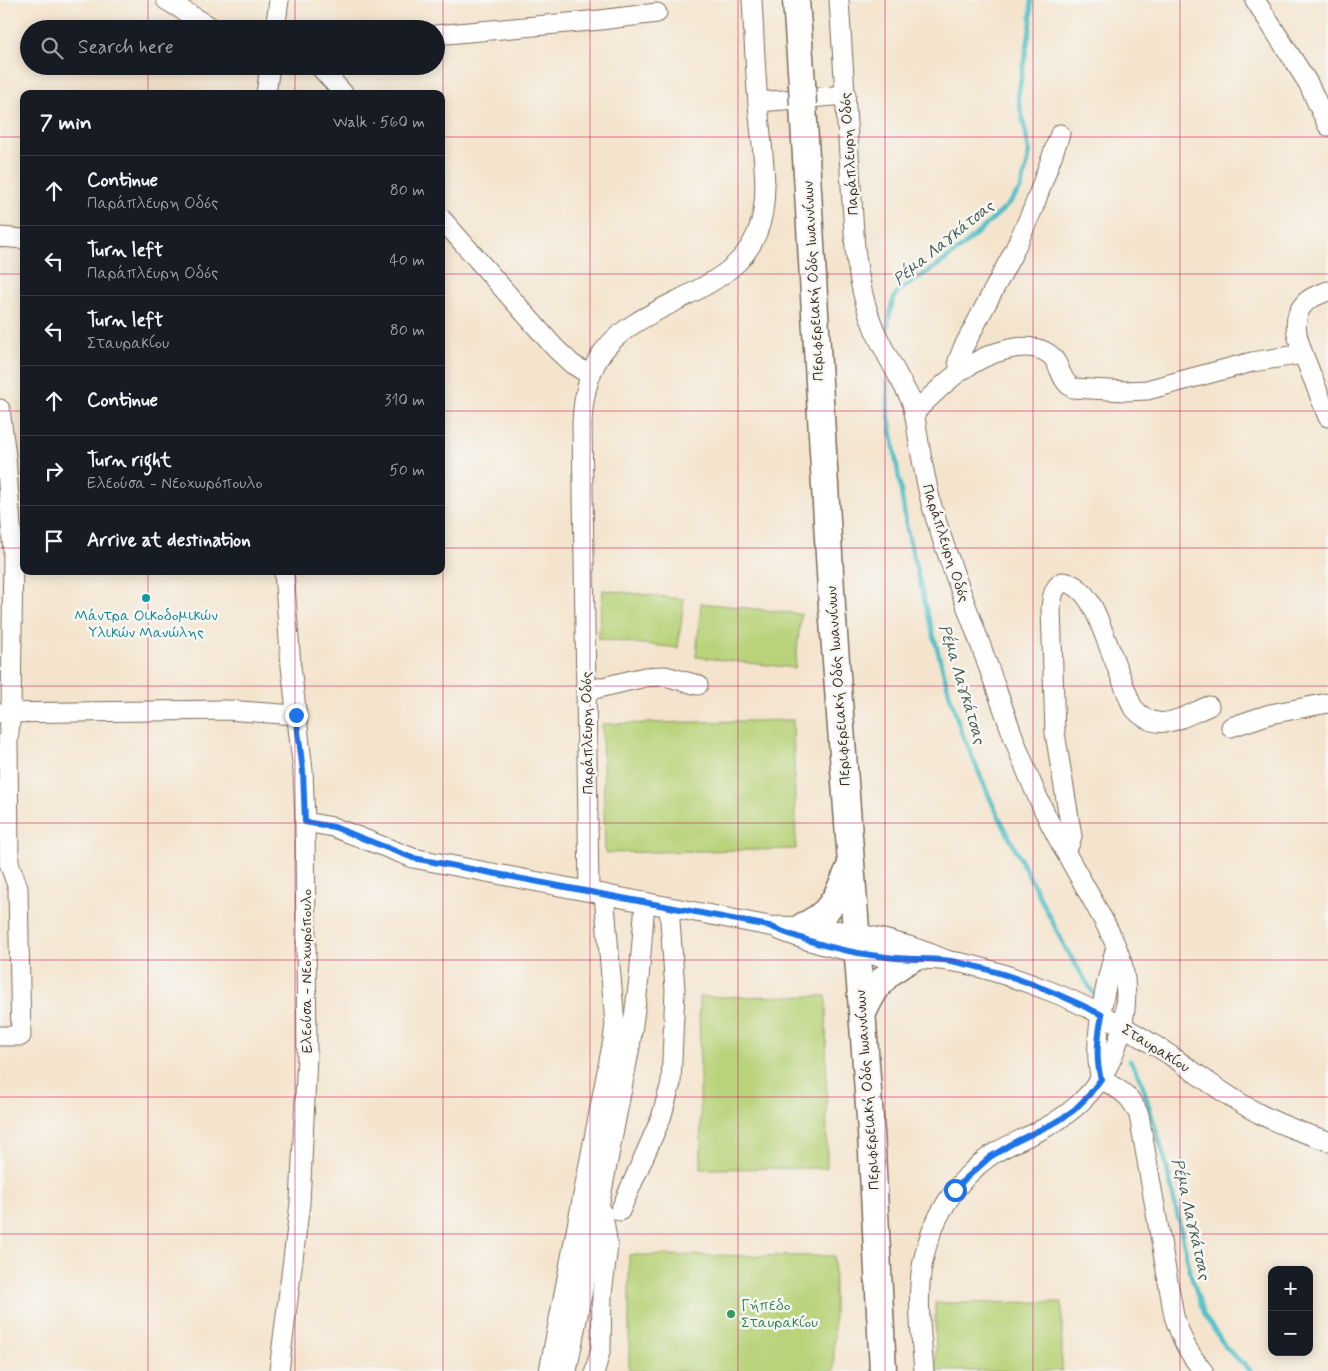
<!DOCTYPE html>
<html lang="en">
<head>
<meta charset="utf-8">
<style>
	body { margin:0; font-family:Mynerve,sans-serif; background:#20242c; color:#f1f3f6 }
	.controls { position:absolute; right:15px; bottom:15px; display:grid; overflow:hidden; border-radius:10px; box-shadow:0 2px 12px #0003 }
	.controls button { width:45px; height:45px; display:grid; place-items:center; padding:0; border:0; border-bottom:1px solid #363941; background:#171b24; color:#f1f3f6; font:25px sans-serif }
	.stop { position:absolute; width:15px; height:15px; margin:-11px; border:4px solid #1a73e8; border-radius:50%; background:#fff }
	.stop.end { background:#1a73e8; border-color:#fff; box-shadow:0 1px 5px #0008 }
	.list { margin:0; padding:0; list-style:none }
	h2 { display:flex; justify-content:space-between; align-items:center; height:65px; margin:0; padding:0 20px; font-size:21px }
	h2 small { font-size:16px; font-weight:400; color:#9ea1a6 }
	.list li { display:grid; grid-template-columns:32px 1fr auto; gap:15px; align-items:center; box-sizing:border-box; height:70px; padding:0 20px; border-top:1px solid #363941 }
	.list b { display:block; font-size:19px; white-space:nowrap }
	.list p { margin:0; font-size:16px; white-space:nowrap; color:#9ea1a6 }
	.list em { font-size:16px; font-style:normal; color:#9ea1a6 }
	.icon { flex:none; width:28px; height:28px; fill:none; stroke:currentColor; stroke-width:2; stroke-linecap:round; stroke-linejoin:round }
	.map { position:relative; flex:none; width:1328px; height:1371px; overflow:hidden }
	.search { position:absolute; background:#171b24; box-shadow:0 2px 12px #0003; left:20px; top:20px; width:425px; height:55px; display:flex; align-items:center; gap:12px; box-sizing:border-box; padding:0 18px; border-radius:28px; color:#9ea1a6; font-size:19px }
	.panel { position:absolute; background:#171b24; box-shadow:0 2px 12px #0003; left:20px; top:90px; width:425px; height:485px; border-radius:10px }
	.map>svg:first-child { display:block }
</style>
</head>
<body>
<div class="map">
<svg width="1328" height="1371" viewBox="0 0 1328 1371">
	<rect width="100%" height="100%" fill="#f6f6f2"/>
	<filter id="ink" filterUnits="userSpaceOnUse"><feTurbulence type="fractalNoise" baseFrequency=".02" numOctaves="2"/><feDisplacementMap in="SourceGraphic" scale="10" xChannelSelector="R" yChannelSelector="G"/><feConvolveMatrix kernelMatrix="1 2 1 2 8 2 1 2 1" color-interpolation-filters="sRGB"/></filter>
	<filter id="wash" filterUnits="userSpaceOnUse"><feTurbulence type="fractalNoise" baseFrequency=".0096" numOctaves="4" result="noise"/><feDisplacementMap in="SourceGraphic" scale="20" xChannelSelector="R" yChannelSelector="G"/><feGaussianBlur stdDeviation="1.12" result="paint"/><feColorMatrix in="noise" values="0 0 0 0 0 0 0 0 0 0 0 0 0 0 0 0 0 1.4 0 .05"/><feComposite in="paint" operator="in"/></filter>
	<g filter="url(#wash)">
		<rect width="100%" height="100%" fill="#f4e4cd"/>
		<g fill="#b8d379" stroke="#7a7e4c">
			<path d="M603 590 684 599 678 648 598 639Z"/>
			<path d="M701 603 801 614 795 668 696 657Z"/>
			<path d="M793 720 796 849 605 853 602 724Z"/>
			<path d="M826 996 827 1168 701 1169 699 997Z"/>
			<path d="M629 1255 834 1256V1371H629Z"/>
			<path d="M1062 1302V1371H936L935 1303Z"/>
		</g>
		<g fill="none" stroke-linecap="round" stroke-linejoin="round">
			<g stroke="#52c0c8" stroke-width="4.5">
				<path d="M887 330C890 317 890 302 898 291L937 266 962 247 1005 208 1020 190 1028 162 1029 150 1018 96 1031 23V0"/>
				<path d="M887 381 888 409 907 530 925 604 950 696 961 731 993 805 1066 949 1097 999"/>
				<path d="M1130 1060 1141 1080 1165 1160 1191 1275 1204 1315 1227 1349 1251 1371"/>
			</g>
		</g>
	</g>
	<g filter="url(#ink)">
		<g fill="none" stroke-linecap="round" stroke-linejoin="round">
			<g stroke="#7c6b5b" stroke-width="21">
				<g id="minor">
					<path d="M166 0 214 29"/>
					<path d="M839 0 855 248C858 276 864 305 875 331 886 355 899 377 911 400 916 416 917 433 920 449 923 467 927 485 931 503 945 553 965 601 982 649 1003 706 1021 765 1048 819 1064 852 1084 883 1101 916 1110 932 1119 949 1123 967 1128 990 1126 1015 1119 1038 1107 1081 1079 1111 1039 1131 1023 1139 1005 1146 990 1156 956 1180 931 1220 923 1261 916 1296 921 1335 924 1371"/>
					<path d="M1255 0 1308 83 1328 126"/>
					<path d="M275 29 279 0"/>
					<path d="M436 35 600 20 657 13"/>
					<path d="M319 66 344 94"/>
					<path d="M266 94 270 66"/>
					<path d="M758 102 846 95"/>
					<path d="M441 218 555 348 572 364 590 375"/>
					<path d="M0 237 24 239"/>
					<path d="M1328 291C1320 294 1310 297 1304 304 1286 323 1304 354 1311 374 1317 388 1322 403 1328 417"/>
					<path d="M960 370 958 361 963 348 1013 253 1033 209 1060 134"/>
					<path d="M0 409 6 456 13 553 11 713 8 741 9 863 18 888 21 1036H0"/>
					<path d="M915 412C943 384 969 358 1009 349 1022 346 1038 346 1049 354 1061 362 1059 381 1073 388L1126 391 1147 390 1252 362 1303 354"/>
					<path d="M586 691 645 677 665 676 698 685"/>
					<path d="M0 713 226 710 296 715"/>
					<path d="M1231 727 1270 714 1328 703"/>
					<path d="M305 822 333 827 413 858 769 926C832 926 892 936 949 961"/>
					<path d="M1064 850 1070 843 1072 836 1055 733 1051 608C1052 598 1053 588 1062 582 1080 583 1091 602 1097 616L1132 706C1156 736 1180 718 1209 706"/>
					<path d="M589 891 582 425C584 331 640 323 708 284 730 271 747 257 757 233 773 196 760 142 758 102 755 68 754 34 752 0"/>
					<path d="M779 930C813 944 849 952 885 957 906 960 928 958 949 961 980 965 1018 979 1047 990 1090 1006 1131 1030 1170 1055 1199 1075 1227 1097 1258 1113 1280 1125 1304 1133 1328 1141"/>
					<path d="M1101 1079C1120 1090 1130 1094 1139 1115L1174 1316C1182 1340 1187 1351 1203 1371"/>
					<path d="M1101 1079C1091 1045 1106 981 1116 947"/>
					<path d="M620 1211 661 1118 671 1083 675 990 669 907"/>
					<path d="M279 1371 300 1203 307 1056 305 822 303 771 291 666 284 571"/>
					<path d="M549 1371 613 1040 615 1024 604 894"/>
					<path d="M567 1371 630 1047 639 979 645 902"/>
					<path d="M595 1371 601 1348 602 1294 608 1246 603 1214"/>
				</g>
			</g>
			<g stroke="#7c6b5b" stroke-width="29">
				<g id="highway">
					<path d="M796 0 802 84"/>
					<path d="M803 105 832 607 871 1132 883 1371"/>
					<path d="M803 926C833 913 837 895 850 867"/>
					<path d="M863 1013C875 986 885 973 911 959"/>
				</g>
			</g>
			<use href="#minor" stroke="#fff" stroke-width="19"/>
			<use href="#highway" stroke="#fff" stroke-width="26"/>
			<g stroke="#7c6b5b" stroke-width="29" stroke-linecap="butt">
				<path id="highway-bridge" d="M802 84 803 105"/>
			</g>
			<use href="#highway-bridge" stroke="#fff" stroke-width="26"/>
		</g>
	</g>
	<g fill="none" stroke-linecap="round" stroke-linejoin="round" filter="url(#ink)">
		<path stroke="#1a73e8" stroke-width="6" d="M296 715 303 771 305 822 334 827 413 858 769 926C807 942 846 953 887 957 908 960 930 958 951 961 1003 971 1055 991 1102 1015 1098 1036 1095 1058 1101 1079L1089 1095 1074 1110 1058 1121 1015 1142 990 1157 964 1180 955 1190"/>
	</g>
	<path fill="none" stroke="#c2185b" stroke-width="1" stroke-opacity="0.55" d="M148 0V29M295 0V29M443 0V1371M590 0V1371M738 0V1371M885 0V1371M1033 0V1371M1180 0V1371M148 66V94M295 66V94M0 137H24M441 137H1328M0 274H24M441 274H1328M0 411H24M441 411H1328M0 548H24M441 548H1328M148 571V1371M295 571V1371M0 686H1328M0 823H1328M0 960H1328M0 1097H1328M0 1234H1328"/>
	<circle fill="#0f9aa8" stroke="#f6f6f2" stroke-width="2" cx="146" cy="598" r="5"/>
	<circle fill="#2e9e5b" stroke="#f6f6f2" stroke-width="2" cx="731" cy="1314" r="5"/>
	<g text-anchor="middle" stroke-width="5" stroke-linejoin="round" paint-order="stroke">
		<g font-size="15" fill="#3b2a1e" stroke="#f6f6f2">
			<text transform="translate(849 154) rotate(-94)" y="5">Παράπλευρη Οδός</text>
			<text transform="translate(813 281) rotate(-93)" y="5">Περιφερειακή Οδός Ιωαννίνων</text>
			<text transform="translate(946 543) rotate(72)" y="5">Παράπλευρη Οδός</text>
			<text transform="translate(838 686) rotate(-94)" y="5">Περιφερειακή Οδός Ιωαννίνων</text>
			<text transform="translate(587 733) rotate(-91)" y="5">Παράπλευρη Οδός</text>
			<text transform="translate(306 971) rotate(-90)" y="5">Ελεούσα - Νεοχωρόπουλο</text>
			<text transform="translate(1156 1048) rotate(32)" y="5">Σταυρακίου</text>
			<text transform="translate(867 1090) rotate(-94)" y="5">Περιφερειακή Οδός Ιωαννίνων</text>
		</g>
		<g font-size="15" fill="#0d838f" stroke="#f6f6f2">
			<text x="146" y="620">Μάντρα Οικοδομικών<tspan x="146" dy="17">Υλικών Μανώλης</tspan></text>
		</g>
		<g font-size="15" fill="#27864d" stroke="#f6f6f2" text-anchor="start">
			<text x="741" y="1310">Γήπεδο<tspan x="741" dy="17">Σταυρακίου</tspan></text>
		</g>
		<g font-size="16" font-style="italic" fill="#425751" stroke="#f6f6f2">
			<text transform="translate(943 242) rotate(-39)" y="6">Ρέμα Λαγκάτσας</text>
			<text transform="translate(963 684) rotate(73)" y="6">Ρέμα Λαγκάτσας</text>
			<text transform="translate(1192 1219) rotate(77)" y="6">Ρέμα Λαγκάτσας</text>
		</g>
	</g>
</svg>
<div class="controls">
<button>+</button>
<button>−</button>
</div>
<div class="stop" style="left:955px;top:1190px"></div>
<div class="stop end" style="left:296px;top:715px"></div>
<div class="search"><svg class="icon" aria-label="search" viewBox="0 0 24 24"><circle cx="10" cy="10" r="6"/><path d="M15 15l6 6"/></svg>Search here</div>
<section class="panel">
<h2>7 min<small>Walk · 560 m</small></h2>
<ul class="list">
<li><svg class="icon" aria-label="ahead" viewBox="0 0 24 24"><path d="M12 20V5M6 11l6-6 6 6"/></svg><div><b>Continue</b><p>Παράπλευρη Οδός</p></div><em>80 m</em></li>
<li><svg class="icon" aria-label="left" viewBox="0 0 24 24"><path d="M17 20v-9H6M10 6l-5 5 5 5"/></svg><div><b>Turn left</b><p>Παράπλευρη Οδός</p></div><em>40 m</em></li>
<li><svg class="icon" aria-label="left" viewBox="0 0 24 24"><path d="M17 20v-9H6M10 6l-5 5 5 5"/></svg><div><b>Turn left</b><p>Σταυρακίου</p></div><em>80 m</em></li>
<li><svg class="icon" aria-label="ahead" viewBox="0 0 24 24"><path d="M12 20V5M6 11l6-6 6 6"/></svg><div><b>Continue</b></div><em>310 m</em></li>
<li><svg class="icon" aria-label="right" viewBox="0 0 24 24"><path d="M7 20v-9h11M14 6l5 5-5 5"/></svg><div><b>Turn right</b><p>Ελεούσα - Νεοχωρόπουλο</p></div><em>50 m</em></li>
<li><svg class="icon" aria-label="arrive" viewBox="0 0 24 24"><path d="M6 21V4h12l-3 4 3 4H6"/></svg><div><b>Arrive at destination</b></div></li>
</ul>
</section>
</div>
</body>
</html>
